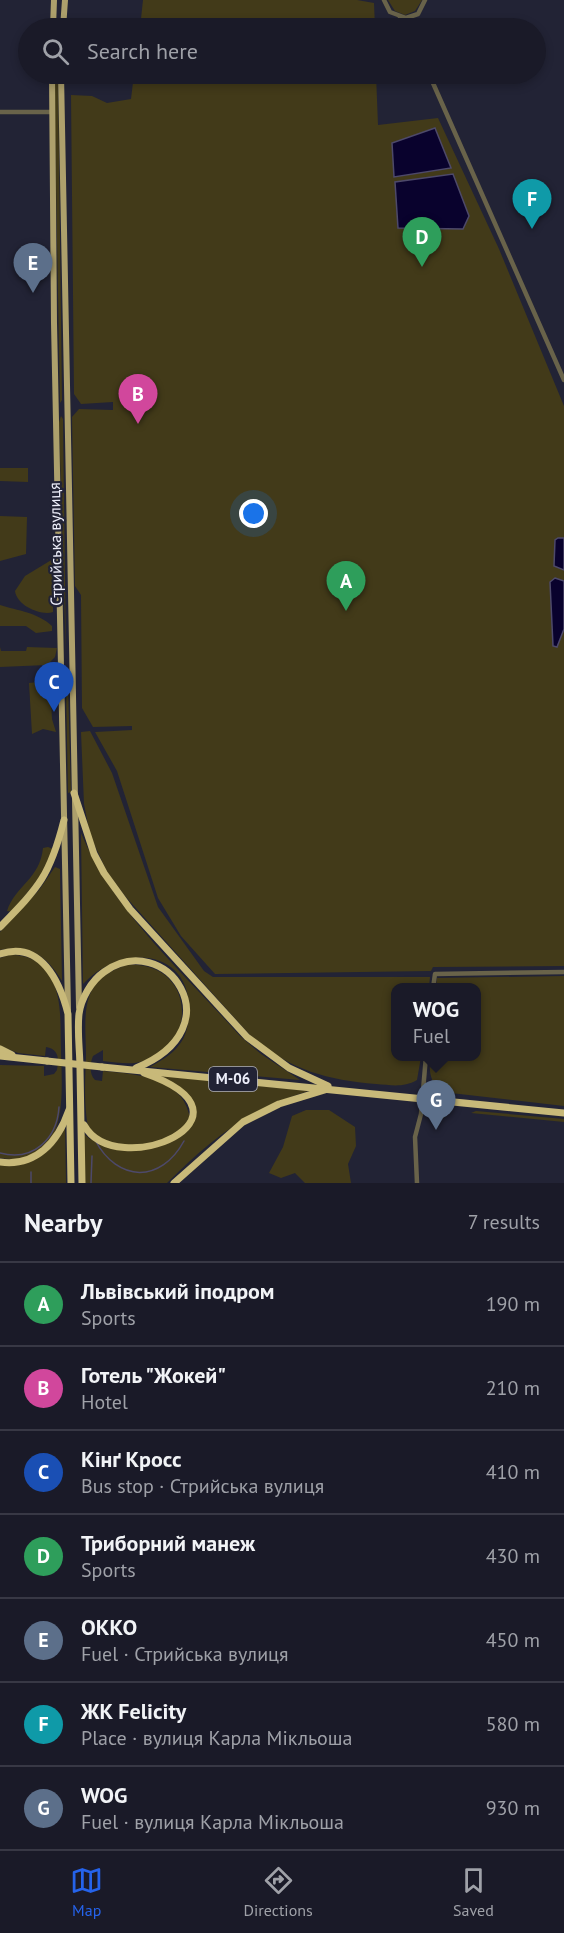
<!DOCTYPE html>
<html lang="en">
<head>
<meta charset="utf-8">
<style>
	body { margin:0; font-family:"PT Sans",sans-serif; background:#232330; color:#f1f3f6 }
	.you { position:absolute; left:254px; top:514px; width:21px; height:21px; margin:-15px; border:4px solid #fff; border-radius:50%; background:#1a73e8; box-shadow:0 0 0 9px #1a73e833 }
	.badge { display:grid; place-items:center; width:39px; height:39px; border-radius:50%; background:#2563eb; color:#fff; font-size:20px; font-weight:700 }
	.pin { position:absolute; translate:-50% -50px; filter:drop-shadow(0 2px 3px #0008) }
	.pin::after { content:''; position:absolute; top:32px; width:21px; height:18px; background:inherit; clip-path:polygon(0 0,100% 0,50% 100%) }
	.popup { position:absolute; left:391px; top:983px; width:90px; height:78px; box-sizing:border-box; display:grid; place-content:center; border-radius:12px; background:#1a1a28; filter:drop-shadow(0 2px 4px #0005); font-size:20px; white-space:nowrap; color:#9fa1a8 }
	.popup b { font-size:22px; color:#f1f3f6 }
	.popup::after { content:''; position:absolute; left:50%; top:100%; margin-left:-12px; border:12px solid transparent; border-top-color:#1a1a28 }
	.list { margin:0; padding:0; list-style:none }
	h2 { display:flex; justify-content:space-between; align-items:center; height:78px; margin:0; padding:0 24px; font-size:26px }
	h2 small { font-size:20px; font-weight:400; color:#9fa1a8 }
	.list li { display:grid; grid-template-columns:39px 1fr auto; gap:18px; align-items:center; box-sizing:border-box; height:84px; padding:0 24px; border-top:2px solid #383845 }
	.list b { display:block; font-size:22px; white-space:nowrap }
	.list p { margin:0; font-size:20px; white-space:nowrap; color:#9fa1a8 }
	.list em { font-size:20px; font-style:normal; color:#9fa1a8 }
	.icon { flex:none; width:33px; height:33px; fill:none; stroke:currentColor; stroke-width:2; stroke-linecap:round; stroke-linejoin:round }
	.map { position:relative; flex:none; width:564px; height:1183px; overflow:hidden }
	.search { position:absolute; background:#1a1a28; box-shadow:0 3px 9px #0003; left:18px; right:18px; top:18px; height:66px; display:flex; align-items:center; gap:15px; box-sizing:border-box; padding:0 21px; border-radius:33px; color:#9fa1a8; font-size:22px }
	.sheet { height:666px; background:#1a1a28 }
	nav { display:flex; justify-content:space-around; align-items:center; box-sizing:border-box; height:84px; border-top:2px solid #383845; background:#1a1a28; font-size:16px; color:#9fa1a8 }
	nav a { display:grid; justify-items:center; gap:3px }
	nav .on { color:#2563eb }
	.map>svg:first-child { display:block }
</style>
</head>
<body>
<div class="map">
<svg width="564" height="1183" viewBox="0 0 564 1183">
	<rect width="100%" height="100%" fill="#222335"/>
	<g fill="#423a19">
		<path d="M143 0H357L374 3 375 28H140Z"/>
		<path d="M388 0H422L415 11 405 15 395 11Z"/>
		<path d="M54 74H58L62 400 60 403Z"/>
		<path d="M134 74H376L378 125 438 118 499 249 564 406V966L433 967 431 971 215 974 181 936 158 898 117 771 95 732 132 730V726L93 727 82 708 81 595 75 586 72 417 79 409 113 410V402L81 404 74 394 71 95 92 96 107 103 131 99Z"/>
		<path d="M61 416 63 419 66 659 59 422Z"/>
		<path d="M0 468H28V482L0 481Z"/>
		<path d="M0 516 27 517 26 554 0 561Z"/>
		<path d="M53 559V612C41 616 17 606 15 591L25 576Z"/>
		<path d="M0 605C18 611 37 612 52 626V631L36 633 26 626H0Z"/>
		<path d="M0 647 1 651H26L27 647 57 648 55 657 47 665 0 667Z"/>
		<path d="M47 681 50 684 52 719 56 732 43 729 32 734 29 683Z"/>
		<path d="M68 685 71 792 68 793 66 687Z"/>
		<path d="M90 731 112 773 158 907 204 971 213 977H430L429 987 396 988V1056L421 1057 417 1080C403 1088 391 1085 376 1084 326 1080 287 1069 249 1034L125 896 107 872 90 835 84 804 81 732Z"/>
		<path d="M81 833C113 911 184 973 240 1036L261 1054 300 1080 150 1067C160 1061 172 1055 179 1045 186 1037 188 1026 189 1015 193 948 122 942 83 984Z"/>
		<path d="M48 847 53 849 46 869 12 912 7 911C15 886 40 879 43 848Z"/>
		<path d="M55 867 60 869 62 981C47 956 30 944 0 950V932L39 890Z"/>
		<path d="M9 955C25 954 40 960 49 974 63 997 60 1025 61 1051 62 1095 70 1169 0 1158V1065L44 1066V1076L54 1074 57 1070C59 1059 59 1049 46 1047L45 1056 18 1053 0 1046V958Z"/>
		<path d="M126 965C196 960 200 1049 140 1062 129 1065 115 1062 103 1061V1050L93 1056C90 1063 89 1074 95 1080L102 1081 103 1071C134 1074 180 1076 189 1114 194 1132 186 1147 175 1160 165 1172 150 1178 135 1177 77 1170 85 1095 86 1055 86 1034 82 1007 93 988 100 976 113 970 126 965Z"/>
		<path d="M564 976V1106L442 1092C430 1082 429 1073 430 1057L476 1056V988L436 987 437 978Z"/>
		<path d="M158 1075 308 1091C248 1110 211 1139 167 1183H85L84 1134C135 1183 254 1117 158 1075Z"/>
		<path d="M434 1105 447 1108 444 1118 428 1116 424 1109Z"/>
		<path d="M306 1110H329L355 1127 356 1146 348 1164 351 1183H305L295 1173 281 1178 269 1173 283 1147 292 1116Z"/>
		<path d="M476 1111 564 1119V1122L471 1113Z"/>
		<path d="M65 1127 66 1183H0V1164C33 1161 49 1159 65 1127Z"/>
	</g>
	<g fill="#09022d" stroke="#4d496a" stroke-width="1.5">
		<path d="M435 128 451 168 394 177 392 143Z"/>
		<path d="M453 174 469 216 463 229 398 228 395 182Z"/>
		<path d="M558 538H564V570L554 566 555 540Z"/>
		<path d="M555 578 564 581V629L557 647 553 646 550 582Z"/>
	</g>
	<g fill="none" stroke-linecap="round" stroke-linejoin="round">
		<g stroke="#4d496a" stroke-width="1.5">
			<path d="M95 1140C118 1183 161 1183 184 1141"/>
			<path d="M0 1153C33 1162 57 1139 59 1107"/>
			<path d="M31 1183V1172"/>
			<path d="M91 1183 92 1156"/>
		</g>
		<g stroke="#69634a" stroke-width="4.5">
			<path d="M384 0 390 12 406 18 418 14 425 0"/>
			<path d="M400 18 409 28"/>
			<path d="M429 74 564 380"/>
			<path d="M0 112H51"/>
			<path d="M433 988 435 974 564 972"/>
			<path d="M417 1183 415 1137 421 1114 426 1056"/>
		</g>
		<g stroke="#ada06c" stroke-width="6">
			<path d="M53 28 54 0"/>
			<path d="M63 28 65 0"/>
			<path d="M52 74 54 323 68 1010"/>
			<path d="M61 74 79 1007"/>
		</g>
		<g stroke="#c8b979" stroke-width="7">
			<path d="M74 793 94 854 104 873 130 909 247 1037 289 1068 328 1086"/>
			<path d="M0 927C39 887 50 876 64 820"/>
			<path d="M0 954C41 940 60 982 68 1014L71 1183"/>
			<path d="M0 1049 12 1055"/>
			<path d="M0 1056 47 1061"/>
			<path d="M102 1067 564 1113"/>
			<path d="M84 1125C116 1183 271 1117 144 1073"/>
			<path d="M0 1162C36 1167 58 1142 69 1110"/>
			<path d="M82 1183C81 1145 81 1107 80 1069 80 1051 77 1032 79 1014 81 999 91 981 104 972 165 928 237 1027 136 1068"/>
			<path d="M174 1183 243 1122 279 1104 328 1089"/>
		</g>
		<path stroke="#c8b979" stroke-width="7" d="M47 1061 102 1067"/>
	</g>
	<g text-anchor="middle" stroke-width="4.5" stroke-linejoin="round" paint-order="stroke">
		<rect fill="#222335" stroke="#b0b1bf" stroke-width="1.5" x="209" y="1067" width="48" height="24" rx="4.5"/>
		<g font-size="15" font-weight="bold" fill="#edeefa">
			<text x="233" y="1084">М-06</text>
		</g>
		<g font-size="16" fill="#edeefa" stroke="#222335">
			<text transform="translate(55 544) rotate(-91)" y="6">Стрийська вулиця</text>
		</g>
	</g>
</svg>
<div class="you"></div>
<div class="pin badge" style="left:346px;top:611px;background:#2e9e5b">A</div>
<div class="pin badge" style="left:138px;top:424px;background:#d1479c">B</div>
<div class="pin badge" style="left:54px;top:712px;background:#1a4fb4">C</div>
<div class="pin badge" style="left:422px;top:267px;background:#2e9e5b">D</div>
<div class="pin badge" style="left:33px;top:293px;background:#5c6f8a">E</div>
<div class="pin badge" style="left:532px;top:229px;background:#0f9aa8">F</div>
<div class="pin badge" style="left:436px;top:1130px;background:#5c6f8a">G</div>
<div class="popup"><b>WOG</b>Fuel</div>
<div class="search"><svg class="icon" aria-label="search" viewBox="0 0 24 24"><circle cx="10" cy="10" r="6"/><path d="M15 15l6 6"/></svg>Search here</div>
</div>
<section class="sheet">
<h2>Nearby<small>7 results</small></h2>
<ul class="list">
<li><span class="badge" style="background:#2e9e5b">A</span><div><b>Львівський іподром</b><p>Sports</p></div><em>190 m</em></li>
<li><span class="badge" style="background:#d1479c">B</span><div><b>Готель &quot;Жокей&quot;</b><p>Hotel</p></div><em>210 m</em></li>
<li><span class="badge" style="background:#1a4fb4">C</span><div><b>Кінґ Кросс</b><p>Bus stop · Стрийська вулиця</p></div><em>410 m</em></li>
<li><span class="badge" style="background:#2e9e5b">D</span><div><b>Триборний манеж</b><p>Sports</p></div><em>430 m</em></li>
<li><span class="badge" style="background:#5c6f8a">E</span><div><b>ОККО</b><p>Fuel · Стрийська вулиця</p></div><em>450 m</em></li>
<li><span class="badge" style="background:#0f9aa8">F</span><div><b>ЖК Felicity</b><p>Place · вулиця Карла Мікльоша</p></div><em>580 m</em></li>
<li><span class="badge" style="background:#5c6f8a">G</span><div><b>WOG</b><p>Fuel · вулиця Карла Мікльоша</p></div><em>930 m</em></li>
</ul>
</section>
<nav>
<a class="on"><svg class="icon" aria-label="map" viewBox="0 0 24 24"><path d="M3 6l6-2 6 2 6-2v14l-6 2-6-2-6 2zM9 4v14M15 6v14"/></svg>Map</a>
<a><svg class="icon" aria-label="directions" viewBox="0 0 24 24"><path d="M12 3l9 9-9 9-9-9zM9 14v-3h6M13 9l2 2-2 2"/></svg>Directions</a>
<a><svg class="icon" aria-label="saved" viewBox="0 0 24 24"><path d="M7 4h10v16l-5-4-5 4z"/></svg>Saved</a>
</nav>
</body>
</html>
